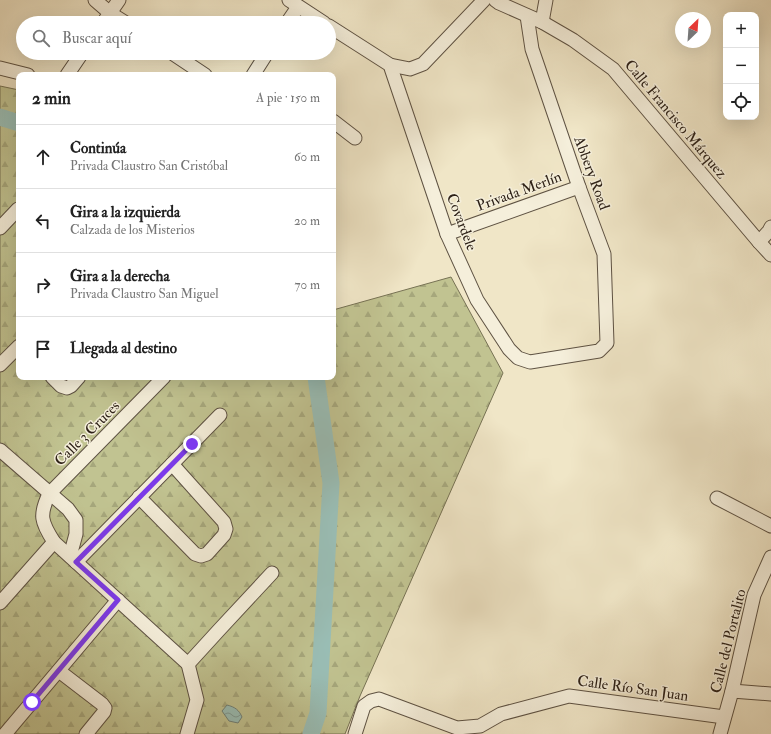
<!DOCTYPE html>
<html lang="es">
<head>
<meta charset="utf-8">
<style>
	body { margin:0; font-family:"IM FELL Double Pica",serif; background:#f6f6f6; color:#222 }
	.controls { position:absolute; right:12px; top:12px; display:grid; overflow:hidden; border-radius:8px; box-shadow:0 4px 16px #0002 }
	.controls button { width:36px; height:36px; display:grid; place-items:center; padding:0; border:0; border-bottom:1px solid #e0e0e0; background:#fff; color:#222; font:20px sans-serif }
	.compass { position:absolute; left:675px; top:12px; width:36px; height:36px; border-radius:50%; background:#fff; box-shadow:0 4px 16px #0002; rotate:25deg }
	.stop { position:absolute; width:12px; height:12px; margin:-9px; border:3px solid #7c3aed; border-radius:50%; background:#fff }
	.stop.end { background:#7c3aed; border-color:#fff; box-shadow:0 1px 4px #0008 }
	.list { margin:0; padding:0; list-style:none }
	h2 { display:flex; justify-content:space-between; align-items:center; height:52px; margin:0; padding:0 16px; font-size:17px }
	h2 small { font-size:13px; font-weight:400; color:#767676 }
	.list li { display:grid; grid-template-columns:26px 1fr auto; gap:12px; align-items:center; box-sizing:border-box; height:64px; padding:0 16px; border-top:1px solid #e0e0e0 }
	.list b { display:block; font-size:15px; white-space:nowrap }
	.list p { margin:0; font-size:13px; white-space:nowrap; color:#767676 }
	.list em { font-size:13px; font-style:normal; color:#767676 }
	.icon { flex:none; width:22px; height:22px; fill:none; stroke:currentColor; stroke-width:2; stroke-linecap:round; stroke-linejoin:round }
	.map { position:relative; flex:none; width:771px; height:734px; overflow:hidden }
	.search { position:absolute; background:#fff; box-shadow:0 4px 16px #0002; left:16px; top:16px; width:320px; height:44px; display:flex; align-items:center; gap:10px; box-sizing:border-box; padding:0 14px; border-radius:22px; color:#767676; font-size:15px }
	.panel { position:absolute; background:#fff; box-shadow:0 4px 16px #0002; left:16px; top:72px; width:320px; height:308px; border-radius:8px }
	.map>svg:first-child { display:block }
</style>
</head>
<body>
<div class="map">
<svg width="771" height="734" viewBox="0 0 771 734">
	<defs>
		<pattern id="forest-firs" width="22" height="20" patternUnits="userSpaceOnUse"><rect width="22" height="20" fill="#c1c391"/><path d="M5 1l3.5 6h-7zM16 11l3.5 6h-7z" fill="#a6a77c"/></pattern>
		<pattern id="water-waves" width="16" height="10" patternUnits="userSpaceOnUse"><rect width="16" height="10" fill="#9abfb7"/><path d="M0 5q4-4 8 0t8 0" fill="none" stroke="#7e9b94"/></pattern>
	</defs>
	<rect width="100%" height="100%" fill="#f0e6c7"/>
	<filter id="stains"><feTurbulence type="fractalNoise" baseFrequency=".005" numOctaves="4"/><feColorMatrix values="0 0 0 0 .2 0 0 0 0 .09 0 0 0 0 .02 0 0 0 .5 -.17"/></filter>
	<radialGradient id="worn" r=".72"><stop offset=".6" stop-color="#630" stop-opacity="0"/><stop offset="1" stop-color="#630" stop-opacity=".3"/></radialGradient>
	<path fill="url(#forest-firs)" stroke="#777254" d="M0 86 19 90V377H333V310L451 277 503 373 360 696 345 734H0Z"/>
	<path fill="url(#water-waves)" stroke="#6e8077" d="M227 705C235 707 239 710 242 717L238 723 229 721 222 711Z"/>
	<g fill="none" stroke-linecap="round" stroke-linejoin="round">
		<g stroke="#9abfb7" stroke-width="17">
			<path d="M0 117 19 123"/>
			<path d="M311 734 318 713 331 483 316 377"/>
		</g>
		<g stroke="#5e5243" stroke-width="15">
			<g id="street">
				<path d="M95 0 110 13 126 23"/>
				<path d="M289 0 324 23"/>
				<path d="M495 0 499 3 542 22 573 40 613 69 759 242 771 255"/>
				<path d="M542 22 546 0"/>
				<path d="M103 23 119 0"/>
				<path d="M287 23 298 7"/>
				<path d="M329 26 390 65 447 234 477 300 509 349 518 358 530 362 599 351 607 343 604 254 579 187 532 49 527 16"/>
				<path d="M172 53 205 75"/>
				<path d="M390 65 410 69 423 64 484 0"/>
				<path d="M0 68 28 75"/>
				<path d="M67 75 82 53"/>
				<path d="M253 75 267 53"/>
				<path d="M333 121 355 138"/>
				<path d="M0 228 18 209"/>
				<path d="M447 234 579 187"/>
				<path d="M759 242 769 231 771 227"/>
				<path d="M0 365 19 346"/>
				<path d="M52 377 61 386 67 388 71 386 79 377"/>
				<path d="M164 377 49 494C39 515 41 522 54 542L188 664 197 700 187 734"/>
				<path d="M0 450 68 509 76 520V534L70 556"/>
				<path d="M139 497 195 554 201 556 207 554 224 535 226 529 224 522 172 464"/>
				<path d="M717 498 771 526"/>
				<path d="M76 562 220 415"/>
				<path d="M0 603 54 542"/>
				<path d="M188 664 219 630 272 573"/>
				<path d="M59 671 102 704 105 708 104 712 86 734"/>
				<path d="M732 691 771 694"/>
				<path d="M5 734 118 600"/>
				<path d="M355 734 364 706 371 701 379 699 457 728 480 726 501 714 569 696 724 717"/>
				<path d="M720 734 732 691 754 595 771 557"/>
			</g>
		</g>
		<use href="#street" stroke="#f5efdb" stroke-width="13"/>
	</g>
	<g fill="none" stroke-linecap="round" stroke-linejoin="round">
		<path stroke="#7c3aed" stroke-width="5" d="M32 702 118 600 76 562 192 444"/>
	</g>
	<g text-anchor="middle" stroke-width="3" stroke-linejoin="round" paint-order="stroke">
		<g font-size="15" fill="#2d2117" stroke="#f5efdb">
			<text transform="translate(676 119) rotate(50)" y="5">Calle Francisco Márquez</text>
			<text transform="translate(592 173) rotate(70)" y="5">Abbery Road</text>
			<text transform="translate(519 191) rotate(-20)" y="5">Privada Merlín</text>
			<text transform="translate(462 222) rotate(69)" y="5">Covardele</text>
			<text transform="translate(87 433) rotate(-45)" y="5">Calle 3 Cruces</text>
			<text transform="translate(728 641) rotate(-76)" y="5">Calle del Portalito</text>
			<text transform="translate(633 688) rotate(8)" y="5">Calle Río San Juan</text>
		</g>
	</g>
	<rect width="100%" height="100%" filter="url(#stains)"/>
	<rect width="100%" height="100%" fill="url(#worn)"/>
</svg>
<div class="controls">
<button>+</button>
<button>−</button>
<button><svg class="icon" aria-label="locate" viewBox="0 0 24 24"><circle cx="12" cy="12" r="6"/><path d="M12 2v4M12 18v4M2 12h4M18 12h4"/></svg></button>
</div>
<svg class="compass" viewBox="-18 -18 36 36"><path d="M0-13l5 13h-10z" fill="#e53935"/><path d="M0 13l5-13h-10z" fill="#767676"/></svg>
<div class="stop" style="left:32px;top:702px"></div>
<div class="stop end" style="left:192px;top:444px"></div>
<div class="search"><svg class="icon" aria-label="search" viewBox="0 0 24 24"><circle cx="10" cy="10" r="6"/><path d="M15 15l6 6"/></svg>Buscar aquí</div>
<section class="panel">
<h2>2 min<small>A pie · 150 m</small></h2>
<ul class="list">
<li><svg class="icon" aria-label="ahead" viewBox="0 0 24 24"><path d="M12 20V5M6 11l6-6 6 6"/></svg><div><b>Continúa</b><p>Privada Claustro San Cristóbal</p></div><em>60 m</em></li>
<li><svg class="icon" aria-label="left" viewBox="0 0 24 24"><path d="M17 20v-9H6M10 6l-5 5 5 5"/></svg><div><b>Gira a la izquierda</b><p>Calzada de los Misterios</p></div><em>20 m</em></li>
<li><svg class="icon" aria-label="right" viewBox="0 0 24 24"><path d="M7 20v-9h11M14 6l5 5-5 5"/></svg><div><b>Gira a la derecha</b><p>Privada Claustro San Miguel</p></div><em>70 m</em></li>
<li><svg class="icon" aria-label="arrive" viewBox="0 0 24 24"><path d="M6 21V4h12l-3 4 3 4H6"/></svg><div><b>Llegada al destino</b></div></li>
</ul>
</section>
</div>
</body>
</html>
